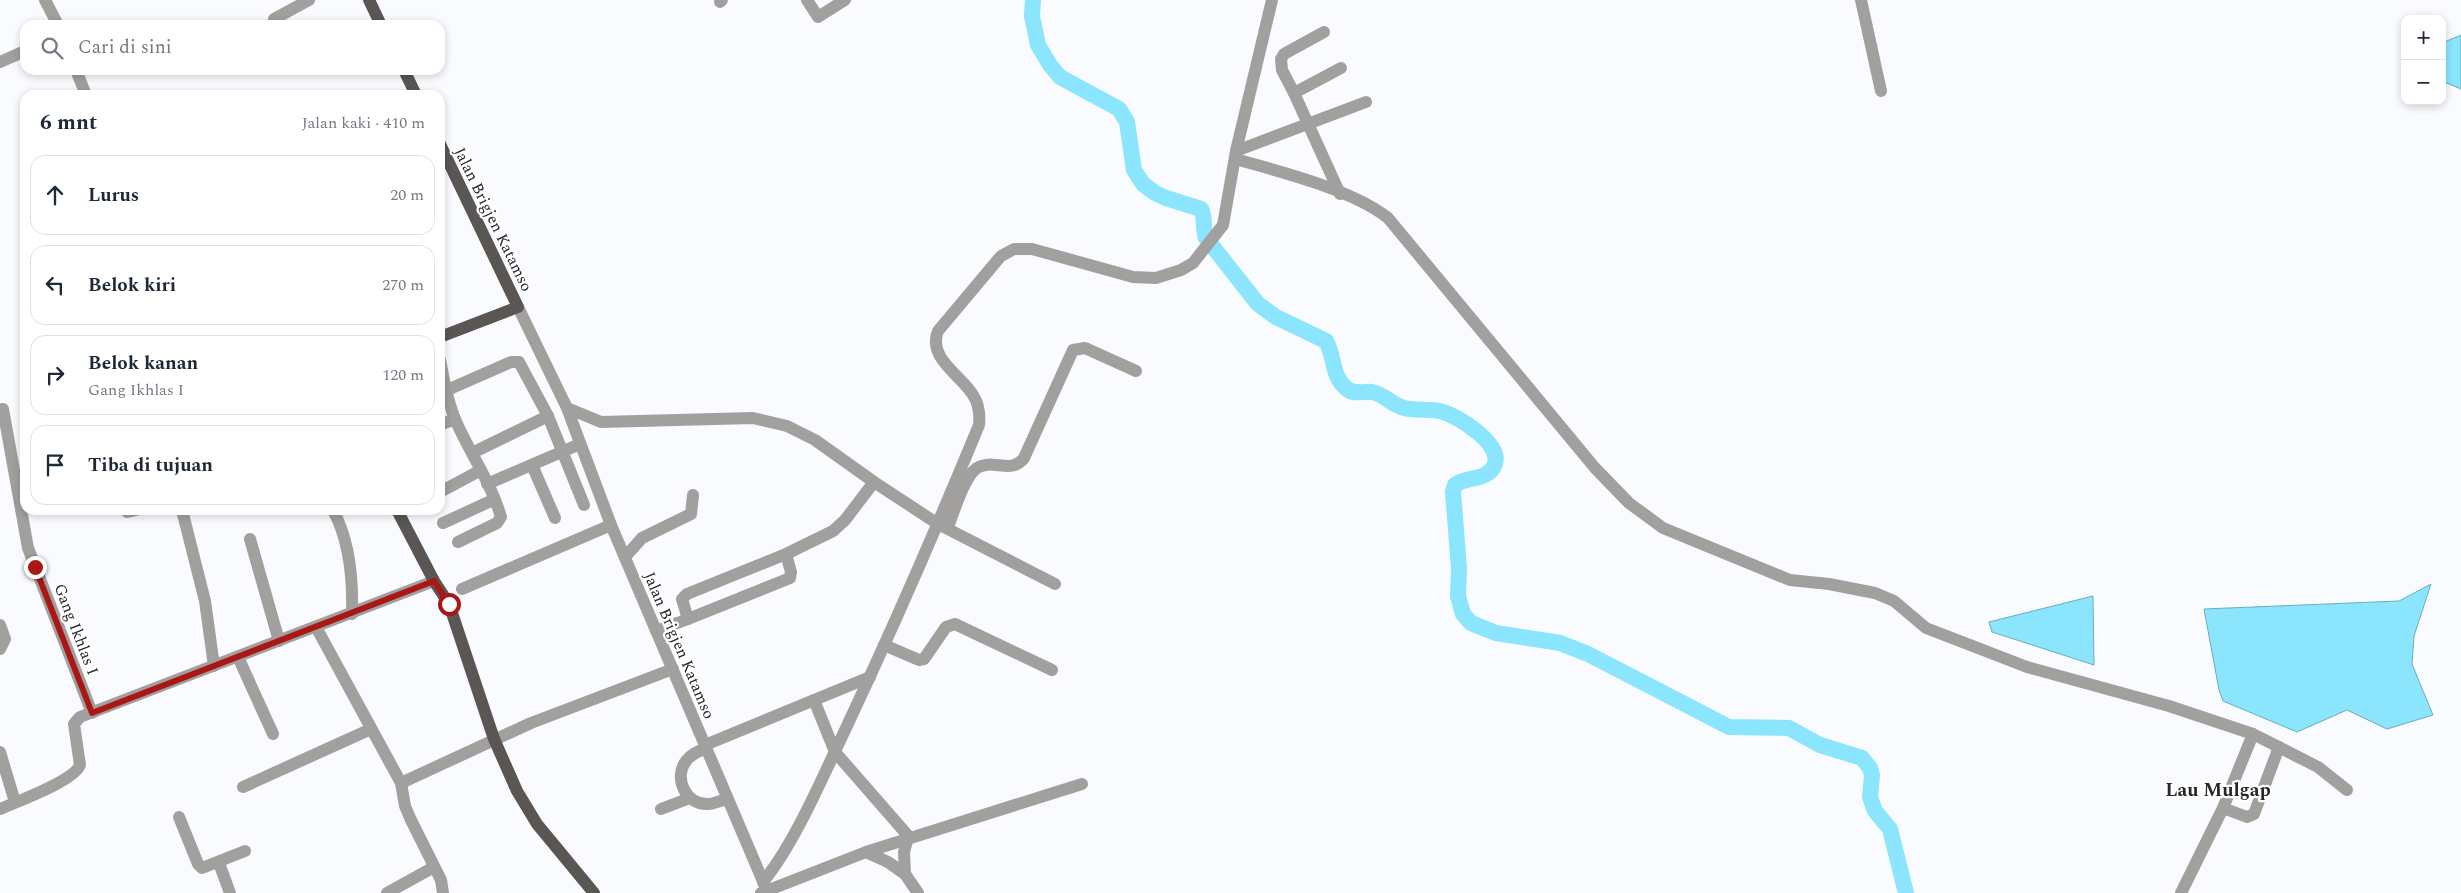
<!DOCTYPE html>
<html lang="id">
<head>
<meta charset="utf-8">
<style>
	body { margin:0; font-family:Spectral,serif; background:#f6f6f7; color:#1f2937 }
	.controls { position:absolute; right:15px; top:15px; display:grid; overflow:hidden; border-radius:10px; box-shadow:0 2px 8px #0003 }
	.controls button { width:45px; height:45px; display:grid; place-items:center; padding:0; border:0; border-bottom:1px solid #e0e1e3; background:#fff; color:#1f2937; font:25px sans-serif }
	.stop { position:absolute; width:15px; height:15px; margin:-11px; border:4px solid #aa1815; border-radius:50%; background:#fff }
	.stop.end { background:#aa1815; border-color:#fff; box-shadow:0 1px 5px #0008 }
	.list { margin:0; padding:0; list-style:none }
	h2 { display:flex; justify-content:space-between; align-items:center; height:65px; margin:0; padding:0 20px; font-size:21px }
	h2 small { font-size:16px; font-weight:400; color:#747a83 }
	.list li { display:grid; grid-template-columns:32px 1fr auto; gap:15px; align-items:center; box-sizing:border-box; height:80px; margin:0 10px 10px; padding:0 10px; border:1px solid #e0e1e3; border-radius:15px }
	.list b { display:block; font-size:19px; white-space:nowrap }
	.list p { margin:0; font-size:16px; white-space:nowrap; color:#747a83 }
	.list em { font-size:16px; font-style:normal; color:#747a83 }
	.icon { flex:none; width:28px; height:28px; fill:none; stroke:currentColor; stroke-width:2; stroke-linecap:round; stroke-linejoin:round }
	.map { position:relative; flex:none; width:2461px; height:893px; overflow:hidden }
	.search { position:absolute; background:#fff; box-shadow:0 2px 8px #0003; left:20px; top:20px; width:425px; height:55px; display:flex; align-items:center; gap:12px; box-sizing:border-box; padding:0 18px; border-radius:15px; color:#747a83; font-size:19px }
	.panel { position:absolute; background:#fff; box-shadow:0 2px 8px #0003; left:20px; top:90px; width:425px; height:425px; border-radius:15px }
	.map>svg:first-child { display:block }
</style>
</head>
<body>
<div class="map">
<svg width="2461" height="893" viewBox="0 0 2461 893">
	<rect width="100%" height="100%" fill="#f9fbff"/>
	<g fill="#8ae5fd" stroke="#6cacbd">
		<path d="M2461 35V89L2442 81V43Z"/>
		<path d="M2431 584 2414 636 2412 664 2433 715 2387 729 2347 710 2297 732 2223 701 2219 690 2204 609 2399 601Z"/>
		<path d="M2093 596 2094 665 1992 632 1989 622Z"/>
	</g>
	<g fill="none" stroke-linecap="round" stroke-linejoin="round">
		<path stroke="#8ae5fd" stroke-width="16" d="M1033 0 1032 16 1038 45 1050 65 1060 77 1119 109 1127 122 1134 170 1143 184 1155 193 1166 198 1201 209C1206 218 1202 228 1206 238L1258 304 1276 317 1326 341C1335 357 1331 376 1347 389 1355 395 1363 391 1372 392 1383 394 1389 402 1399 406 1410 412 1428 408 1440 411 1457 415 1505 445 1494 466 1487 481 1466 476 1455 485L1453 492 1459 568 1458 596 1463 614 1471 623 1496 633 1560 643 1588 654 1729 727 1789 728 1820 745 1862 758 1870 768 1872 775 1870 797 1875 811 1890 829 1906 893"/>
		<g stroke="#a2a09e" stroke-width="12">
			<path d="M45 0 58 25"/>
			<path d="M807 0 818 17 845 0"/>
			<path d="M1861 0 1881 91"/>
			<path d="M720 2 722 0"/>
			<path d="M274 19 309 0"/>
			<path d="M1324 32 1284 54 1281 59 1282 70 1294 93 1341 68"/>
			<path d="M0 62 25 51"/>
			<path d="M76 70 86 95"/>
			<path d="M1294 93 1340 194"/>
			<path d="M1236 151 1366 102"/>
			<path d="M1235 159C1279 171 1353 190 1388 218L1595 468 1629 503 1663 528 1790 580 1829 584 1875 593 1894 601 1926 628 2027 667 2169 706 2253 734 2318 767 2347 790"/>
			<path d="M518 307 567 408 601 422 753 418 787 426 815 440 874 482 938 524 1055 584"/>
			<path d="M440 360C444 380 447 400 455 419 469 452 491 482 501 517L497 523 458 542"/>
			<path d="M445 391 511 362H519L548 416 584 505"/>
			<path d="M567 408 611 525 768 893"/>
			<path d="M3 409 28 548 92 713"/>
			<path d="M440 425 455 419"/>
			<path d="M472 453 548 416"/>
			<path d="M532 465 555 518"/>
			<path d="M487 484 580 444"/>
			<path d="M440 492 481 470"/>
			<path d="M182 510 205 601 214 666"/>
			<path d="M333 510C350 541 353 580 352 614"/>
			<path d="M127 512 136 510"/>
			<path d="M443 523 493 500"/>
			<path d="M948 527C954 512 964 477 977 468 993 458 1011 475 1024 458L1073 350 1085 348 1136 371"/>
			<path d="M250 539 279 641"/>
			<path d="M625 557 642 538 691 514 693 495"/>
			<path d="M462 589 611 525"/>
			<path d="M688 619 790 578 791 572 786 554"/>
			<path d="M0 625 5 639 0 649"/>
			<path d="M316 627 401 783 405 806 411 820 441 880 443 893"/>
			<path d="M656 631 688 619 682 599 687 594 786 554 833 531 845 520 874 482"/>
			<path d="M884 645 919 660 924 659 946 627 955 624 1052 670"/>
			<path d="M238 657 273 734"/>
			<path d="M814 700 835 752 910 838"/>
			<path d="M705 745 870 677"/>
			<path d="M706 748C699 751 691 754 686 761 673 778 686 805 708 804 714 804 721 800 727 799"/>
			<path d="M0 752 15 802"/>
			<path d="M401 783 531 723 673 669"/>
			<path d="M243 787 371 729"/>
			<path d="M2223 808 2247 817 2254 814 2279 747"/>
			<path d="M0 809C18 801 74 781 80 765L74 724 80 717 434 581"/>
			<path d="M661 809 690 798"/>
			<path d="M179 817 198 864 202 868 245 851"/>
			<path d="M866 852 888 862 905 874 918 893"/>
			<path d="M219 863 230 893"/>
			<path d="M905 874 904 852 907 841"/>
			<path d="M763 882C796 841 823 776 846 728 893 628 937 527 979 425 980 415 979 404 973 395 961 375 927 358 938 331L1001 256 1014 249H1032L1133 277 1156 278 1181 270 1193 263 1223 225 1236 151 1272 0"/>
			<path d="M387 893 434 867"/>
			<path d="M761 893 866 852 1082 784"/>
			<path d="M2181 893 2223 808 2253 734"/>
		</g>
		<g stroke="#5a5653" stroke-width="12">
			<path d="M369 0 381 25"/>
			<path d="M404 70 416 95"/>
			<path d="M440 144 518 307 440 337"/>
			<path d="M397 510 434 581 449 604 494 739 517 791 537 824 594 893"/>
		</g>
	</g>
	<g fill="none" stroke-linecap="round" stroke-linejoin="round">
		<path stroke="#aa1815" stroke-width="6" d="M35 567 92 713 434 581 449 604"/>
	</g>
	<g text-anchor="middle" stroke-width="4.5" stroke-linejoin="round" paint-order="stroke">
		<g font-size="16" fill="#262729" stroke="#fff">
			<text transform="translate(494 219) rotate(64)" y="6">Jalan Brigjen Katamso</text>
			<text transform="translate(77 629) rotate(69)" y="6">Gang Ikhlas I</text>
			<text transform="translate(680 645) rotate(67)" y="6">Jalan Brigjen Katamso</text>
		</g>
		<g font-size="19" font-weight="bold" fill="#262729" stroke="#fff">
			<text x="2218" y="796">Lau Mulgap</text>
		</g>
	</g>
</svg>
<div class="controls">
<button>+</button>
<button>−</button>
</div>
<div class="stop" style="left:449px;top:604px"></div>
<div class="stop end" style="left:35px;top:567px"></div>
<div class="search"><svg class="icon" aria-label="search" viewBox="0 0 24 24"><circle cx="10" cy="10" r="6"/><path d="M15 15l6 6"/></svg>Cari di sini</div>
<section class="panel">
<h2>6 mnt<small>Jalan kaki · 410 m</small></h2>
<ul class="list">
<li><svg class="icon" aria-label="ahead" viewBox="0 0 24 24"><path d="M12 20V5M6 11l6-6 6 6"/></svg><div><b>Lurus</b></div><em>20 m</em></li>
<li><svg class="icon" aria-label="left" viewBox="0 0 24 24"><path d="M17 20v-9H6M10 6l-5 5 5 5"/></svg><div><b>Belok kiri</b></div><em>270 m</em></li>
<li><svg class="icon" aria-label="right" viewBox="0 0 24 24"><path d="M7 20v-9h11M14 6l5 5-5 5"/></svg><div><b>Belok kanan</b><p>Gang Ikhlas I</p></div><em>120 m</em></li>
<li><svg class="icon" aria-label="arrive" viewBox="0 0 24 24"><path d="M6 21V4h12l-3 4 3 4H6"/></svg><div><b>Tiba di tujuan</b></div></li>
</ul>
</section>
</div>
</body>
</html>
